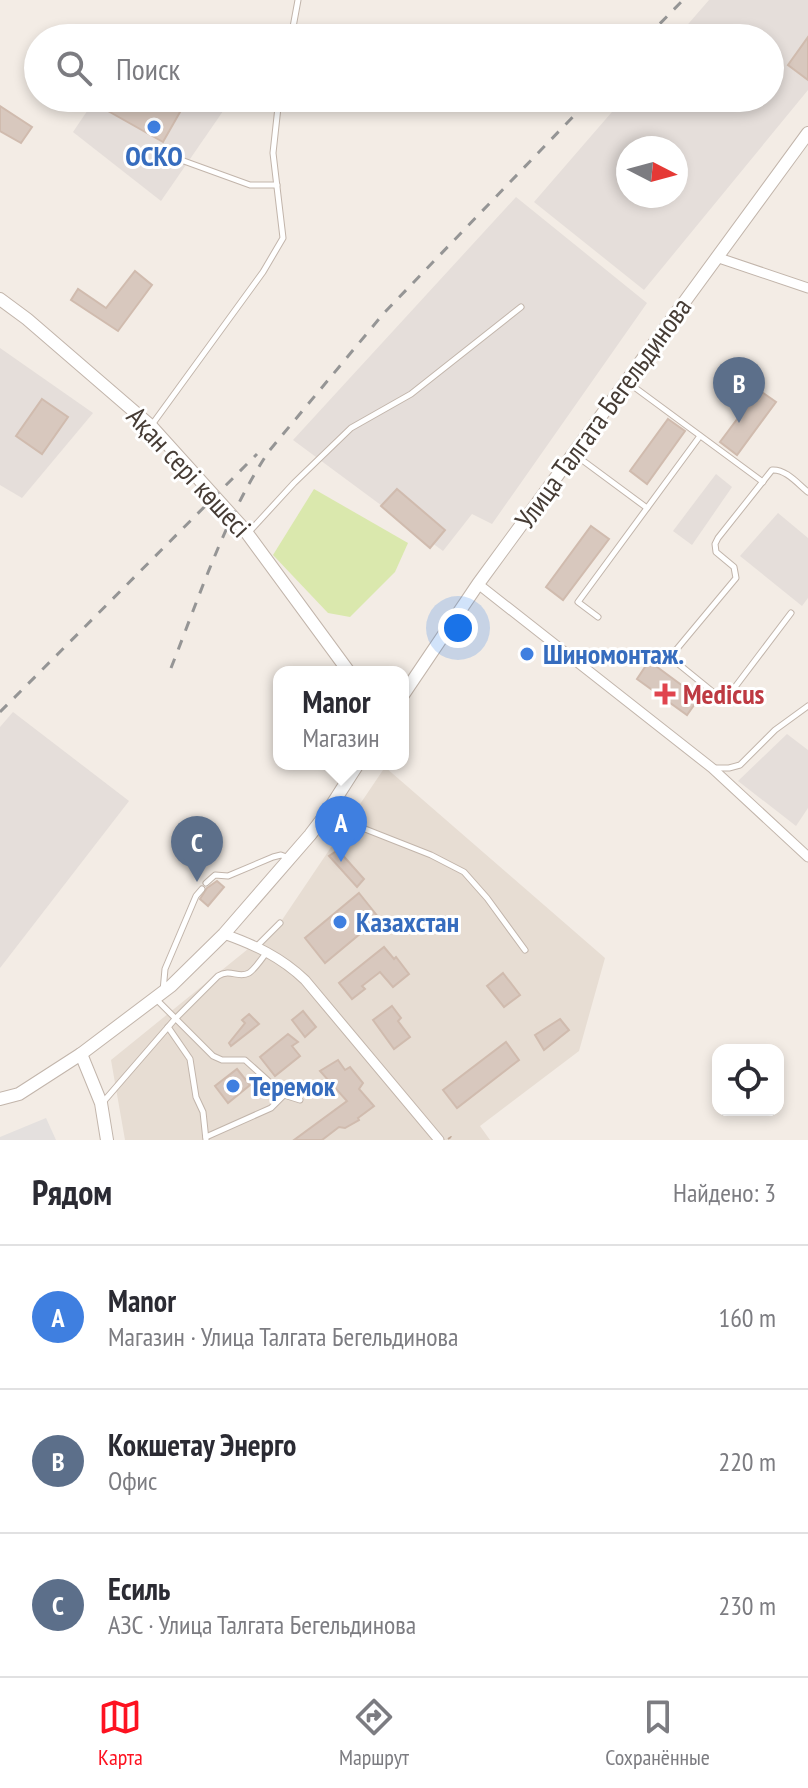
<!DOCTYPE html>
<html lang="ru">
<head>
<meta charset="utf-8">
<style>
	body { margin:0; font-family:"PT Sans Narrow",sans-serif; background:#f2f2f3; color:#2b2b33 }
	.controls { position:absolute; right:24px; bottom:24px; display:grid; overflow:hidden; border-radius:16px; box-shadow:0 4px 12px #0003 }
	.controls button { width:72px; height:72px; display:grid; place-items:center; padding:0; border:0; border-bottom:2px solid #e1e1e2; background:#fff; color:#2b2b33; font:40px sans-serif }
	.compass { position:absolute; left:616px; top:136px; width:72px; height:72px; border-radius:50%; background:#fff; box-shadow:0 4px 12px #0003; rotate:96deg }
	.you { position:absolute; left:458px; top:628px; width:28px; height:28px; margin:-20px; border:6px solid #fff; border-radius:50%; background:#1a73e8; box-shadow:0 0 0 12px #1a73e833 }
	.badge { display:grid; place-items:center; width:52px; height:52px; border-radius:50%; background:#fd1220; color:#fff; font-size:26px; font-weight:700 }
	.pin { position:absolute; translate:-50% -66px; filter:drop-shadow(0 2px 4px #0008) }
	.pin::after { content:''; position:absolute; top:42px; width:28px; height:24px; background:inherit; clip-path:polygon(0 0,100% 0,50% 100%) }
	.popup { position:absolute; left:273px; top:666px; width:136px; height:104px; box-sizing:border-box; display:grid; place-content:center; border-radius:16px; background:#fff; filter:drop-shadow(0 2px 6px #0005); font-size:26px; white-space:nowrap; color:#7c7c81 }
	.popup b { font-size:30px; color:#2b2b33 }
	.popup::after { content:''; position:absolute; left:50%; top:100%; margin-left:-16px; border:16px solid transparent; border-top-color:#fff }
	.list { margin:0; padding:0; list-style:none }
	h2 { display:flex; justify-content:space-between; align-items:center; height:104px; margin:0; padding:0 32px; font-size:34px }
	h2 small { font-size:26px; font-weight:400; color:#7c7c81 }
	.list li { display:grid; grid-template-columns:52px 1fr auto; gap:24px; align-items:center; box-sizing:border-box; height:144px; padding:0 32px; border-top:2px solid #e1e1e2 }
	.list b { display:block; font-size:30px; white-space:nowrap }
	.list p { margin:0; font-size:26px; white-space:nowrap; color:#7c7c81 }
	.list em { font-size:26px; font-style:normal; color:#7c7c81 }
	.icon { flex:none; width:44px; height:44px; fill:none; stroke:currentColor; stroke-width:2; stroke-linecap:round; stroke-linejoin:round }
	.map { position:relative; flex:none; width:808px; height:1140px; overflow:hidden }
	.search { position:absolute; background:#fff; box-shadow:0 4px 12px #0003; left:24px; right:24px; top:24px; height:88px; display:flex; align-items:center; gap:20px; box-sizing:border-box; padding:0 28px; border-radius:44px; color:#7c7c81; font-size:30px }
	.sheet { height:536px; background:#fff }
	nav { display:flex; justify-content:space-around; align-items:center; box-sizing:border-box; height:112px; border-top:2px solid #e1e1e2; background:#fff; font-size:22px; color:#7c7c81 }
	nav a { display:grid; justify-items:center; gap:4px }
	nav .on { color:#fd1220 }
	.map>svg:first-child { display:block }
</style>
</head>
<body>
<div class="map">
<svg width="808" height="1140" viewBox="0 0 808 1140">
	<rect width="100%" height="100%" fill="#f3ece5"/>
	<path fill="#e7ddd3" d="M385 767 605 958 579 1051 480 1126 490 1140H125L111 1060 280 923Z"/>
	<g fill="#e5deda" fill-rule="evenodd">
		<path d="M709 0H808V90L644 290 534 202 624 98H770V38H676ZM628 148H676V196H628Z"/>
		<path d="M96 98H227L230 101 161 201 73 132Z"/>
		<path d="M516 197 647 303 492 524 472 514 443 551 293 440Z"/>
		<path d="M0 348 93 413 22 498 0 485Z"/>
		<path d="M716 474 732 487 692 545 673 531Z"/>
		<path d="M778 513 808 538V598L802 606 740 556Z"/>
		<path d="M13 712 129 801 0 968V727Z"/>
		<path d="M787 734 808 750V808L796 826 738 781Z"/>
	</g>
	<path fill="#dae8ad" d="M314 489 408 543 395 572 350 617 328 613 273 555Z"/>
	<path fill="#e4e0de" d="M46 1118 56 1140H0V1137Z"/>
	<g fill="#d8c8be" stroke="#d0bbae" stroke-width="2">
		<path d="M808 37V80L788 65Z"/>
		<path d="M116 98H188L163 142 108 111Z"/>
		<path d="M0 106 32 127 21 143 0 131Z"/>
		<path d="M135 271 152 285 118 331 71 300 78 289 106 308Z"/>
		<path d="M759 390 776 402 737 455 720 442Z"/>
		<path d="M42 399 68 417 42 454 16 436Z"/>
		<path d="M668 419 685 431 647 484 630 471Z"/>
		<path d="M397 489 445 530 430 548 381 506Z"/>
		<path d="M591 526 609 539 563 600 546 587Z"/>
		<path d="M649 661 699 698 687 715 637 679Z"/>
		<path d="M338 850 364 879 357 887 329 856Z"/>
		<path d="M217 881 224 887 208 906 200 899 207 888Z"/>
		<path d="M359 893 379 918 325 963 305 938Z"/>
		<path d="M384 947 394 959 396 957 409 974 393 987 380 972 362 986 365 989 352 999 339 983Z"/>
		<path d="M503 973 520 995 504 1007 487 986Z"/>
		<path d="M392 1006 401 1018 398 1021 410 1037 394 1049 373 1020Z"/>
		<path d="M303 1011 316 1027 305 1037 292 1020Z"/>
		<path d="M249 1014 259 1024 231 1046 229 1043 245 1023 242 1020Z"/>
		<path d="M560 1019 569 1030 544 1050 535 1035Z"/>
		<path d="M288 1034 298 1042 292 1046 300 1056 275 1076 260 1057Z"/>
		<path d="M506 1042 519 1060 457 1108 443 1090Z"/>
		<path d="M338 1060 345 1070 350 1067 363 1083 359 1089 374 1106 358 1118 359 1120 345 1128 339 1127 322 1140H294L347 1101 320 1071Z"/>
		<path d="M237 1069 250 1085 228 1103 215 1086Z"/>
	</g>
	<g fill="none" stroke-linecap="round" stroke-linejoin="round">
		<g stroke="#c2b5ab" stroke-width="7">
			<g id="service">
				<path d="M291 38 298 0"/>
				<path d="M159 152 250 185H277"/>
				<path d="M626 381 763 482"/>
				<path d="M151 426 263 272 283 238 273 153 279 98"/>
				<path d="M574 454 647 508"/>
				<path d="M249 532 294 483 351 428 411 394 521 307"/>
				<path d="M791 613 729 695 719 697 676 662 674 656 676 650 736 578 734 567 716 552 715 544 718 538 772 470C786 469 798 484 808 492"/>
				<path d="M598 617 578 602 700 436"/>
				<path d="M713 768H729L740 765 775 730 808 706"/>
				<path d="M327 814 431 855 464 872 487 898 525 950"/>
				<path d="M206 883 215 875 228 876 273 857 281 855 289 858"/>
				<path d="M257 946 280 923"/>
				<path d="M163 991 165 969 196 896 202 889"/>
				<path d="M156 999 213 1056 222 1060H245L284 1095 300 1100"/>
				<path d="M168 1027 190 1059 196 1097 203 1112 206 1140"/>
				<path d="M104 1101 175 1019 218 976C231 968 238 979 249 973 256 968 262 958 267 952"/>
				<path d="M206 1137 271 1108 284 1095"/>
			</g>
		</g>
		<g stroke="#c2b5ab" stroke-width="11">
			<g id="minor">
				<path d="M716 257 808 288"/>
				<path d="M478 584 712 768 808 857"/>
				<path d="M224 934C255 945 281 957 305 980L439 1140"/>
			</g>
		</g>
		<g stroke="#c2b5ab" stroke-width="14">
			<g id="tertiary">
				<path d="M0 299 27 319 151 426 244 529 349 672"/>
				<path d="M403 695 478 584 808 133"/>
				<path d="M81 1054 101 1103 107 1140"/>
				<path d="M0 1099 19 1094 81 1054 171 986 224 934 310 835 326 814 358 764"/>
			</g>
		</g>
		<path stroke="#c1aa99" stroke-width="2" stroke-dasharray="4 4" stroke-linecap="butt" d="M448 1139 451 1137 454 1140"/>
		<use href="#service" stroke="#fff" stroke-width="5"/>
		<use href="#minor" stroke="#fff" stroke-width="9"/>
		<use href="#tertiary" stroke="#fff" stroke-width="12"/>
		<g stroke="#959595" stroke-width="3" stroke-dasharray="10 10" stroke-linecap="butt">
			<path d="M646 38 683 0"/>
			<path d="M171 668C200 595 225 517 269 451L384 313 591 98"/>
			<path d="M0 712 257 454"/>
		</g>
	</g>
	<g fill="#3f7fe0" stroke="#fff" stroke-width="3">
		<circle cx="154" cy="127" r="8"/>
		<circle cx="527" cy="654" r="8"/>
		<circle cx="340" cy="922" r="8"/>
		<circle cx="233" cy="1086" r="8"/>
	</g>
	<path fill="#e0444e" stroke="#fff" stroke-width="3" d="M661 682h8v8h8v8h-8v8h-8v-8h-8v-8h8z"/>
	<g text-anchor="middle" stroke-width="6" stroke-linejoin="round" paint-order="stroke">
		<g font-size="28" font-weight="bold" fill="#366cbe" stroke="#fff" text-anchor="start">
			<text x="154" y="166" text-anchor="middle">ОСКО</text>
			<text x="543" y="664">Шиномонтаж.</text>
			<text x="356" y="932">Казахстан</text>
			<text x="249" y="1096">Теремок</text>
		</g>
		<g font-size="28" fill="#463c35" stroke="#fff">
			<text transform="translate(603 413) rotate(-54)" y="10">Улица Талгата Бегельдинова</text>
			<text transform="translate(189 472) rotate(47)" y="10">Ақан сері көшесі</text>
		</g>
		<g font-size="28" font-weight="bold" fill="#be3a42" stroke="#fff" text-anchor="start">
			<text x="683" y="704">Medicus</text>
		</g>
	</g>
</svg>
<div class="controls">
<button><svg class="icon" aria-label="locate" viewBox="0 0 24 24"><circle cx="12" cy="12" r="6"/><path d="M12 2v4M12 18v4M2 12h4M18 12h4"/></svg></button>
</div>
<svg class="compass" viewBox="-18 -18 36 36"><path d="M0-13l5 13h-10z" fill="#e53935"/><path d="M0 13l5-13h-10z" fill="#7c7c81"/></svg>
<div class="you"></div>
<div class="pin badge" style="left:341px;top:862px;background:#3f7fe0">A</div>
<div class="popup"><b>Manor</b>Магазин</div>
<div class="pin badge" style="left:739px;top:423px;background:#5c6f8a">B</div>
<div class="pin badge" style="left:197px;top:882px;background:#5c6f8a">C</div>
<div class="search"><svg class="icon" aria-label="search" viewBox="0 0 24 24"><circle cx="10" cy="10" r="6"/><path d="M15 15l6 6"/></svg>Поиск</div>
</div>
<section class="sheet">
<h2>Рядом<small>Найдено: 3</small></h2>
<ul class="list">
<li><span class="badge" style="background:#3f7fe0">A</span><div><b>Manor</b><p>Магазин · Улица Талгата Бегельдинова</p></div><em>160 m</em></li>
<li><span class="badge" style="background:#5c6f8a">B</span><div><b>Кокшетау Энерго</b><p>Офис</p></div><em>220 m</em></li>
<li><span class="badge" style="background:#5c6f8a">C</span><div><b>Есиль</b><p>АЗС · Улица Талгата Бегельдинова</p></div><em>230 m</em></li>
</ul>
</section>
<nav>
<a class="on"><svg class="icon" aria-label="map" viewBox="0 0 24 24"><path d="M3 6l6-2 6 2 6-2v14l-6 2-6-2-6 2zM9 4v14M15 6v14"/></svg>Карта</a>
<a><svg class="icon" aria-label="directions" viewBox="0 0 24 24"><path d="M12 3l9 9-9 9-9-9zM9 14v-3h6M13 9l2 2-2 2"/></svg>Маршрут</a>
<a><svg class="icon" aria-label="saved" viewBox="0 0 24 24"><path d="M7 4h10v16l-5-4-5 4z"/></svg>Сохранённые</a>
</nav>
</body>
</html>
